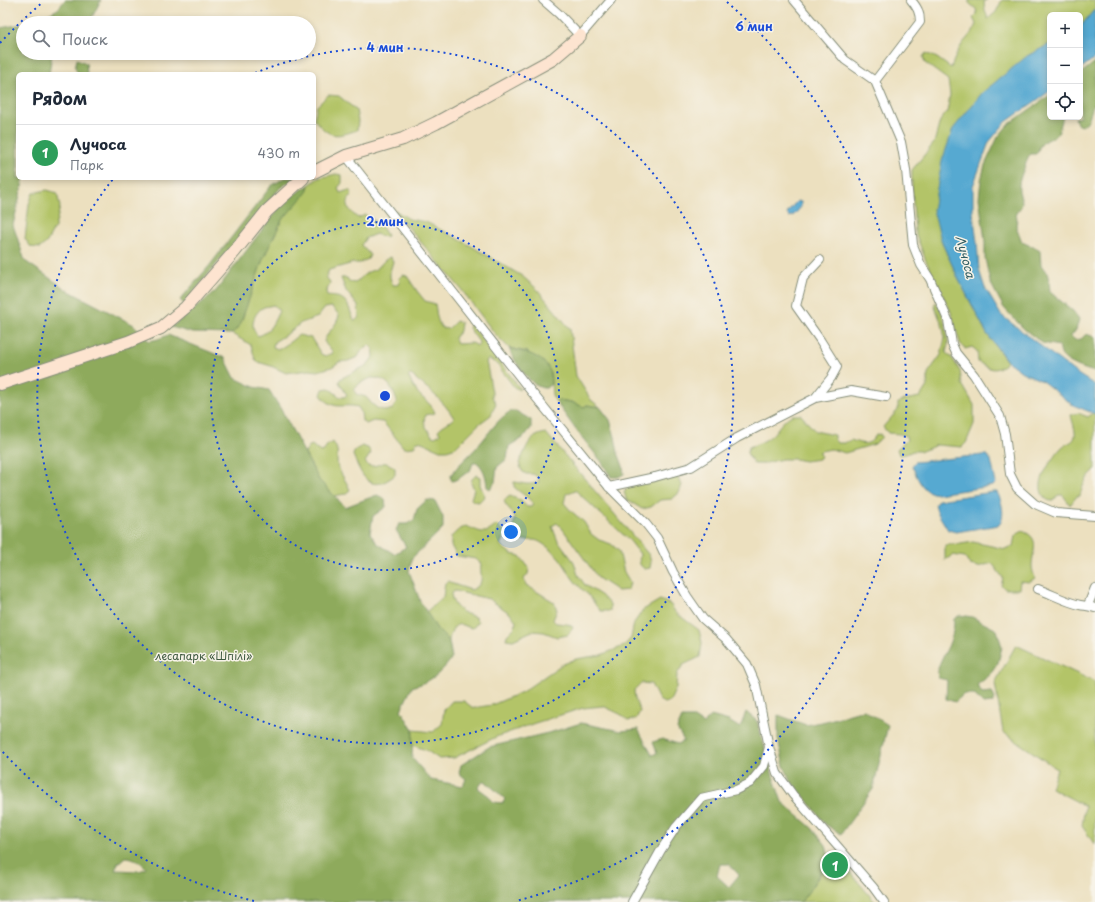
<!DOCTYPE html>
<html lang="ru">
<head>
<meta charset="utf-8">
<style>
	body { margin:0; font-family:"Playpen Sans",sans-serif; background:#f2f2f3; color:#1f2937 }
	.controls { position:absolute; right:12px; top:12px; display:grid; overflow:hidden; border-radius:6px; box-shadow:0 2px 6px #0003 }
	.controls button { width:36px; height:36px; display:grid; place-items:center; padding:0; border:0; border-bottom:1px solid #e0e1e3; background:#fff; color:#1f2937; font:20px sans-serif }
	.you { position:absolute; left:511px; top:532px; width:14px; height:14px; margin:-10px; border:3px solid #fff; border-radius:50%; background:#1a73e8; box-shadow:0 0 0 6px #1a73e833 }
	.badge { display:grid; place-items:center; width:26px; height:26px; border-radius:50%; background:#1f6fb2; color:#fff; font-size:13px; font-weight:700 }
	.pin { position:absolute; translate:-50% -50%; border:2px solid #fff; box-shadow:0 1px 4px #0006 }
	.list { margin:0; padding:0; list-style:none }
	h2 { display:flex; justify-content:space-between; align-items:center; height:52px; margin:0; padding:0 16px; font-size:17px }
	h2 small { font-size:13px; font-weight:400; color:#747a83 }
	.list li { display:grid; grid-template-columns:26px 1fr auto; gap:12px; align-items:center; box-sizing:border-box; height:56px; padding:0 16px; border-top:1px solid #e0e1e3 }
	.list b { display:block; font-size:15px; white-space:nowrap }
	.list p { margin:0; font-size:13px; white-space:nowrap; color:#747a83 }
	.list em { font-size:13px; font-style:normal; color:#747a83 }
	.icon { flex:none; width:22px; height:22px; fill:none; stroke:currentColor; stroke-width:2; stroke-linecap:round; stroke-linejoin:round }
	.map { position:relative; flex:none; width:1095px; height:902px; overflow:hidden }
	.search { position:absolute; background:#fff; box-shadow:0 2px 6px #0003; left:16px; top:16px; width:300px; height:44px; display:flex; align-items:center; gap:10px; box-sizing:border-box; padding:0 14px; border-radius:22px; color:#747a83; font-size:15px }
	.panel { position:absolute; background:#fff; box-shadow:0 2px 6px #0003; left:16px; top:72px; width:300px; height:108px; border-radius:6px }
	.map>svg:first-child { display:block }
</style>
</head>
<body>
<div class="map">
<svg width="1095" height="902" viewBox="0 0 1095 902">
	<rect width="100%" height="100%" fill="#f7f3e8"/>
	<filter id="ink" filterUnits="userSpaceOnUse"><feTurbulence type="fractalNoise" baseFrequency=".025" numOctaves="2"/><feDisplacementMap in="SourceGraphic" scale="8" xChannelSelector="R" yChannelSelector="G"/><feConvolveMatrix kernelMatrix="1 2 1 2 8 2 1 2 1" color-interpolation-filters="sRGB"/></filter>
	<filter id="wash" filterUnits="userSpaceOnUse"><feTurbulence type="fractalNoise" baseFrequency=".012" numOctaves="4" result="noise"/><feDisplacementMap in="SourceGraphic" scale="16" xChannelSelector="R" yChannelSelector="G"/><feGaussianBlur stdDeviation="0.9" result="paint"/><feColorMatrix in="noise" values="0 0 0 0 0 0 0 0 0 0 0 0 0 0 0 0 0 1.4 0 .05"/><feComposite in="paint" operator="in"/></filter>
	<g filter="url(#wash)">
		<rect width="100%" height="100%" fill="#ece0bf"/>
		<g fill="#b3c467" stroke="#69804e" fill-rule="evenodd">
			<path d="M969 0H987L984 2 985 10 988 19 996 12 1002 0H1095V9L1080 27V15H1050V44L1027 56 942 243 960 282 987 334 1007 362C995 373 991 369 978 362L977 351 972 347 965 349 960 343 951 312 926 261 915 232 912 187V170L934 143 940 121 947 112 950 95 948 80 925 63 923 57 926 53 937 58 951 68C954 59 958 50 963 43 969 36 973 32 976 24L973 18 977 14 976 9 969 3Z"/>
			<path d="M328 95 339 96 356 110 358 121 357 130C334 138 329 137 314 119L317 106Z"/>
			<path d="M336 174 342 175V183L338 188 340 193 349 190 352 194 349 199 347 206 354 215 358 218 365 215C375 220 383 226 387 236L384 237 376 234 366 238 361 245 370 255 368 259 360 263H353L329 270 326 277 330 282 329 286 326 292 327 296C342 297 346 298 351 313 352 316 353 318 355 321L359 317 358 306 346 291 341 278H347L350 282 355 283C359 281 360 278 364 275 368 271 372 271 376 269 382 265 382 260 391 257L393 262C390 271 388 276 393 285H397L400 283 399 278 403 275 407 276 417 291 425 301 435 304C437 314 436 320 442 328L448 329 456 321 461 323 460 331 454 338 457 344 472 343 478 346 479 342 469 328 471 324 519 387V390L514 387 497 364 489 359 486 361 492 392V397L496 403 491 415 479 424 456 447 447 450H440L422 442 417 441 414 447 404 448 383 422 373 421 366 424 362 421 361 412 358 407C342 403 334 412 321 395L323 389 329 388 340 397H344L347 395 339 382 340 379 367 365 374 356 373 349 369 345 362 350 358 357 348 361 339 362 332 367 318 371 309 370 286 373 271 366 258 362 255 359 251 345 232 334 240 325 263 259 282 220 307 192 309 185 318 178ZM274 305 279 311C274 321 270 333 258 336 249 327 253 313 264 307 267 306 271 306 274 305ZM332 307 339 315C337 326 328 331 324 341L327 346 331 349 333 353 325 356 321 354 311 338 299 335C291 340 287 346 278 349L273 347 274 342 287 334 301 323 318 317 325 308ZM411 375C427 388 443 400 454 418 449 423 442 425 438 430L440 434 435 437 432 436C428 429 421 423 426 415L435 413C432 404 424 400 418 393 415 389 411 382 408 376ZM371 378C388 378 391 386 397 401L393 409 386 411 377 408 372 404 366 397 356 394 354 390 360 383Z"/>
			<path d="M47 190 57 193 60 207 55 227 47 242 40 248 31 247 25 239 29 204 33 193Z"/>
			<path d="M395 210 409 219 426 222 466 243 522 276 537 289 570 329 576 376 591 400 600 407 587 405 584 407 571 402 559 400 556 402 552 395 550 371 527 352 509 348 495 334 461 289 396 213Z"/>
			<path d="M936 302C943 311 948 331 948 343 948 346 946 350 946 353L952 358 960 371 962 384 974 405V424L966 443 962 447 937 445 922 451H913L906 454 899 455 897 449 907 440 906 436 900 434 888 433 883 427 898 410V403L904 400 920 397 927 386 928 373 941 355 945 338 942 324 934 305Z"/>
			<path d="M1094 412 1095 414V470C1087 476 1082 486 1080 496H1077L1070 505 1063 495H1058L1053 501C1047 501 1044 498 1042 493 1036 480 1053 457 1062 447 1066 443 1074 443 1075 436 1076 430 1072 421 1071 415L1078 413 1088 417Z"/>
			<path d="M792 415H801L815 431 834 435V439L837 443H844L851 440C862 444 869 447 876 435L880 434 882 437 875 444 845 453 831 449 821 451 818 453 821 456 819 459 805 461 795 459H782L762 464H754L747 453 749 447C757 444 767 441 774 433 780 426 783 420 792 415Z"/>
			<path d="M546 433 649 555 651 562 650 568 645 569C638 565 639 561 640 554L630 541 575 490 566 494 564 503 571 511 584 522 591 534 599 540 611 544 619 551 624 572 630 582 628 590 618 591 598 578 562 528 557 523 552 526 557 539 574 562 578 575 585 585 602 596 610 605V611H601C596 607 594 602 590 597 584 591 578 586 573 579 565 567 562 558 549 548 544 545 539 540 533 540 525 540 519 542 514 535 509 529 515 524 515 518 513 510 505 507 504 500L510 496 520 500 527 507H531L533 504C528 496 520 493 514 487V482C525 483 527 486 539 482L538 477 533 474H526L522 471 519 463C527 449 527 436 546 433Z"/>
			<path d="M333 442C341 453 335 457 338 467 341 475 347 482 350 490L345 494 334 496 319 480 305 454 308 447 312 445 320 452 324 451 327 445Z"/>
			<path d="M362 446 368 448 371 453 365 462 369 466C382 467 381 457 395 468V475C370 495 362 477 353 455L355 450Z"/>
			<path d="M476 475 480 477V485L485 496 479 502 473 501 471 499 474 489 471 483 472 479Z"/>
			<path d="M672 475 678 477 682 485 679 493 672 499 660 500 651 507 642 509 626 499 624 491 630 486Z"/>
			<path d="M496 525 504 531V536L500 545 511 554 520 556 529 568 528 574 524 579 526 585 554 602 557 610 553 620 556 623 567 624 573 627 568 635 557 637 544 632 532 631 513 640 506 639 507 635 515 627 516 621 511 614 489 599 455 591 451 593C452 608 463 613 475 617L478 622 473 628C468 628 467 626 463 625 453 622 450 634 449 641L437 629 426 612 443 597 445 583 449 581 453 584 471 590C487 583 479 577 481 564L476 559 457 556 451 546V537L457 531 466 526C479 531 485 537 496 525Z"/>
			<path d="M1022 531C1042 538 1032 551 1032 566 1032 570 1034 575 1035 578L1029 582 1020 581 1019 589H1005L1001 585 1003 578 992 563 978 567 970 565 965 557 953 555 945 560V545L961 544 973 542 1005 549 1013 546 1015 536Z"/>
			<path d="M660 600 670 604 676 613 699 630 702 643 700 657 683 665 677 674 676 688 670 701 664 703 659 700 651 684 641 683 634 690 635 700 640 711 636 719 628 721 620 714 603 706 583 708 535 723 496 737 454 758 439 759 426 750 412 745 413 730 433 732 442 724 444 710 452 701H464L473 708 492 705 522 692 561 665 576 659 601 655 624 646 631 638 634 623 643 610Z"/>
			<path d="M1016 645 1095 682V845L1082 826 1085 806 1051 788 1057 769 1003 732 995 683Z"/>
			<path d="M833 852 875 902H800L818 878Z"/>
		</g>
		<g fill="#8eaa5c" stroke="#567448" fill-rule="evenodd">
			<path d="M65 0H101L89 23H32L58 9Z"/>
			<path d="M23 24V53H52L49 74H18V178H24L13 225 25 261 67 290 134 325 149 341 158 339 168 335 225 358 235 378 254 387 269 390 282 411 319 480 345 507 377 495 385 499 386 507 373 516 370 533 377 543 394 554 406 547 396 530 399 524H407L414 520 417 509 427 500 435 501 443 517V528L412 558 409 571 420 601 437 629 449 641 452 658C440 674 432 681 412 687L401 710 413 730 412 758 431 780 463 786 466 779 459 773 461 765 489 747 552 732 581 723 621 731 638 729 652 755 657 753 653 742 662 739 678 744 684 741 677 729 682 718H694L703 724 711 716 729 721 740 728 746 712 757 721 772 773 782 802 812 828 826 845 829 858 809 891 801 902H0V28ZM484 780 505 799 503 803 493 802 489 796 478 788ZM125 857C134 857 141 862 146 868L140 871 115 870 118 863ZM720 864H729L739 875 729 887 717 876Z"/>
			<path d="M77 59 86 63 87 74H78L75 67Z"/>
			<path d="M1095 62V105L1093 106 1088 121 1082 126 1077 124 1075 118 1080 117V74Z"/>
			<path d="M1050 95V117H1063C1061 123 1060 131 1056 135 1052 139 1044 140 1040 146 1038 149 1039 151 1036 154H1031L1028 157C1026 165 1019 178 1019 186 1018 199 1028 201 1016 213L1017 219 1016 226 1022 242C1028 245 1035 247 1040 251L1041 265 1047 273 1049 280 1050 292 1073 311 1079 319 1076 330 1071 336 1075 340 1081 339 1086 334 1095 337V372C1086 370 1067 363 1062 356 1060 353 1060 349 1059 346L1042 343 1024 329 1004 308 990 282 985 258V240L979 198 981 180 985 165 998 137 1008 125Z"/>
			<path d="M284 178H296L281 187 259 212 184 304 180 300 210 265 271 186Z"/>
			<path d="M309 185 307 192 282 220 263 259 240 325 232 334 193 333 171 327 192 311 216 291 283 202Z"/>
			<path d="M509 348C524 352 543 355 550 371 551 374 551 380 551 384L546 388C544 388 542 388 540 387 529 384 512 358 509 348Z"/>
			<path d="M559 400 571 402 584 407 587 405 600 407 610 420 615 437 618 453 623 466 624 474 618 477H611L601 461 576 430 556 402Z"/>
			<path d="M511 411H516L531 420V428L524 437 509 446 507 459 497 467 495 482 490 489 487 487C486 477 485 471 478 463H473L470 471C464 474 458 480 452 481L450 477C457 465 468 457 477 447 488 435 497 419 511 411Z"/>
			<path d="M960 615 972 617 997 630 1002 647 998 663 990 675 977 685 982 693 992 692 995 699 992 703 983 704 974 694H964L955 702 946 699 947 680 938 678C935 666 946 653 950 642 953 634 954 627 954 619Z"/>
			<path d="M864 710 888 725 873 789 841 834 825 824 809 802 792 783 784 766 778 739V715L806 725 826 721Z"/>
		</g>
		<g fill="#56a9d1" stroke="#3a7382">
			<path d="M1095 9V58L1080 69V27Z"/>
			<path d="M1050 44V91L1006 122 989 142 973 186V212L977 242 979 270 985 288 1001 315 1076 373 1095 385V414L1073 405 1042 381 1022 372 1007 361 987 334 960 282 942 243 933 210 942 161 953 129 982 93 1027 56Z"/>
			<path d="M797 201 801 202V207L794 215 789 217 787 214 790 209Z"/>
			<path d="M983 455H987L991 460 996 483 993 486 937 494C921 492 918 478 912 466L915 462Z"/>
			<path d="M993 492H997C1002 501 1006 517 999 525L956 532 948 530 937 512 935 505 938 500Z"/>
		</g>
	</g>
	<g filter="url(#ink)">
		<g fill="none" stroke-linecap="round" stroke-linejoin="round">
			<g stroke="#868e7a" stroke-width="10">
				<g id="street">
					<path d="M543 0 559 14 580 36 611 0"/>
					<path d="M794 0 845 60 875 81"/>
					<path d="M911 0C917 7 920 12 920 22L875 81 901 142 906 170 913 245 921 265 930 279 948 320 952 344 956 353 974 375 1000 416 1005 434 1010 474 1017 488 1035 504 1056 513 1095 516"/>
					<path d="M346 156 530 390 609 487 646 524 657 538 673 572 687 596 703 619 726 639 747 664 756 685 769 747 777 773 793 795 873 887 884 902"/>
					<path d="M820 260 803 278 796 306 820 340 837 367 831 378 815 398 851 391 886 397"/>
					<path d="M609 487 655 477 691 467 737 438 815 398"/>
					<path d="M1038 589C1052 594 1066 602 1080 605 1085 606 1090 606 1095 608"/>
					<path d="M1088 605 1095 588"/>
					<path d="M632 902 661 850 676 827 701 798 736 790 750 783 764 766 769 747"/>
				</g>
			</g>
			<g stroke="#868e7a" stroke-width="14">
				<g id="secondary">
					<path d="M314 172 346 156 403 139 436 123 553 59 580 36"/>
					<path d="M0 384 128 342 161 328 186 307 235 251 267 211 303 178"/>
				</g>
			</g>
			<use href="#street" stroke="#fff" stroke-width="8"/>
			<use href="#secondary" stroke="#fde4d0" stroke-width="12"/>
		</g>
	</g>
	<g fill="none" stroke="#1d4ed8" stroke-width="2" stroke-dasharray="2 4">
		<circle cx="385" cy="396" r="174"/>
		<path d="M255 73A348 348 0 1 1 113 179"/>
		<path d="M254 901A522 522 0 0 1 0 749M0 43A522 522 0 0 1 43 2M727 2A522 522 0 0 1 516 901"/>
	</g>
	<g text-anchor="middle" stroke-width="3" stroke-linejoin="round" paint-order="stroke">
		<g font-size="11" fill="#3d583e" stroke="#f7f3e8">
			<text x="204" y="660">лесапарк «Шпілі»</text>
		</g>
		<g font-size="12" font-style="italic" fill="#305d63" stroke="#f7f3e8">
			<text transform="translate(965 257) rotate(75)" y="4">Лучоса</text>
		</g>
	</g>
	<circle cx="385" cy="396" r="6" fill="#1d4ed8" stroke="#f7f3e8" stroke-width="2"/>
	<g font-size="12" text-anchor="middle" font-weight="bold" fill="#1d4ed8" stroke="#f7f3e8" stroke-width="3" stroke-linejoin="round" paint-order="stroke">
		<text x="754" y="31">6 мин</text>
		<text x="385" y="52">4 мин</text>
		<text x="385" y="226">2 мин</text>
	</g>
</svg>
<div class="controls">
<button>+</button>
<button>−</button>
<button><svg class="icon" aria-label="locate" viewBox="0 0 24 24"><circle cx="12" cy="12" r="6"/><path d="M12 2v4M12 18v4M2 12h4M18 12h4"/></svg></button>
</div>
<div class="you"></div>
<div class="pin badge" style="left:835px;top:865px;background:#2e9e5b">1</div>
<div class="search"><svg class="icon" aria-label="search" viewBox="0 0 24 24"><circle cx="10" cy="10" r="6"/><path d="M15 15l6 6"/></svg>Поиск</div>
<section class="panel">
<h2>Рядом<small></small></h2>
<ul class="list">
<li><span class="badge" style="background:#2e9e5b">1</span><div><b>Лучоса</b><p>Парк</p></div><em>430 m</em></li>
</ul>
</section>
</div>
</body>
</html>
